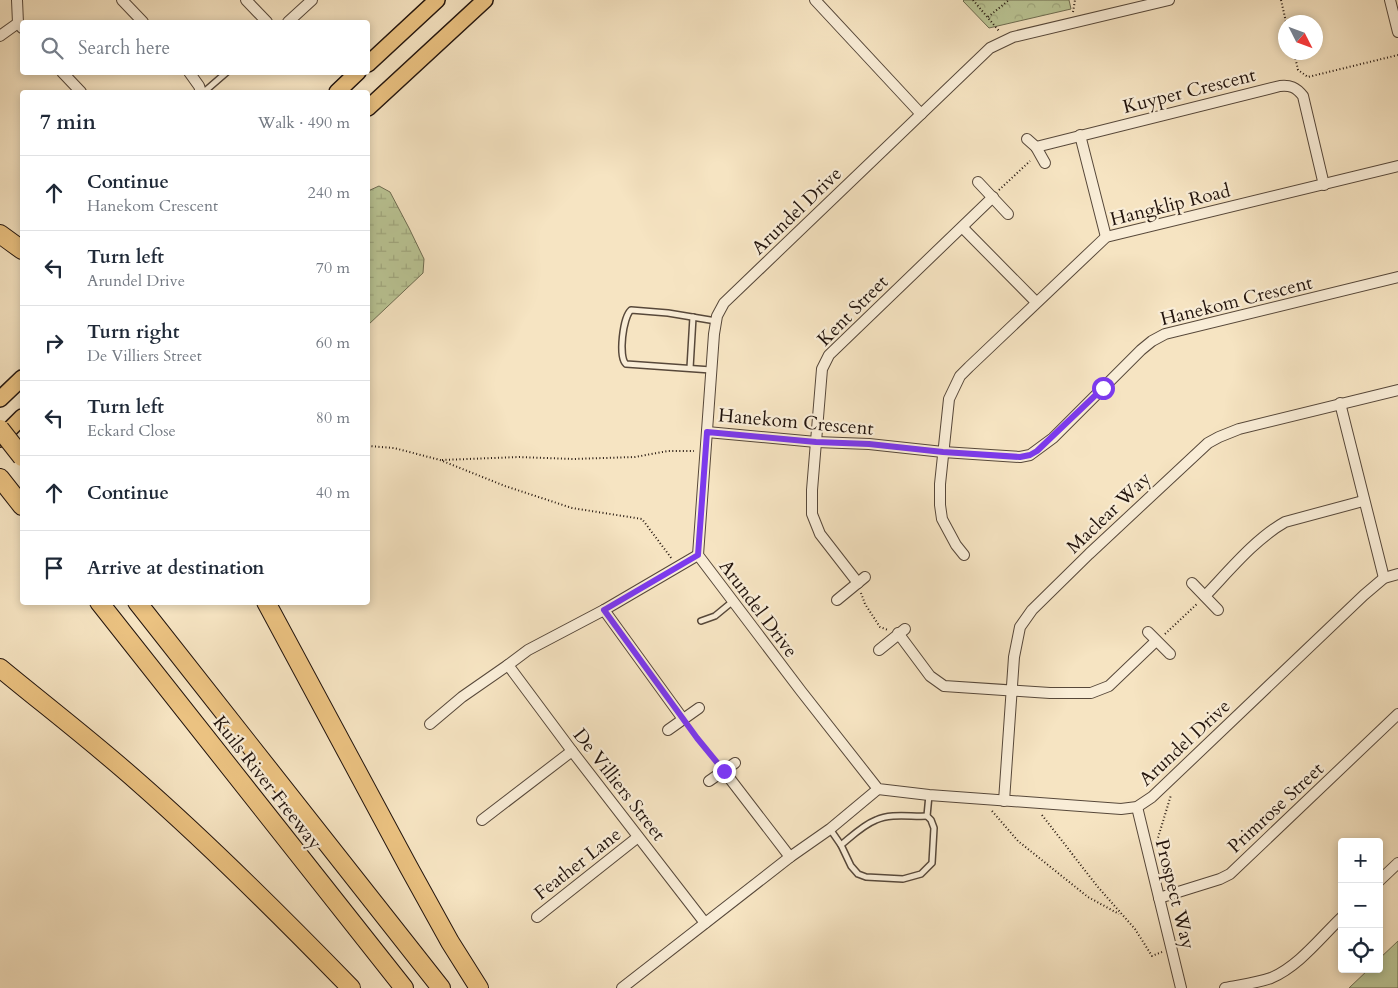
<!DOCTYPE html>
<html lang="en">
<head>
<meta charset="utf-8">
<style>
	body { margin:0; font-family:Cardo,serif; background:#f6f6f7; color:#1f2937 }
	.controls { position:absolute; right:15px; bottom:15px; display:grid; overflow:hidden; border-radius:5px; box-shadow:0 2px 8px #0003 }
	.controls button { width:45px; height:45px; display:grid; place-items:center; padding:0; border:0; border-bottom:1px solid #e0e1e3; background:#fff; color:#1f2937; font:25px sans-serif }
	.compass { position:absolute; left:1278px; top:15px; width:45px; height:45px; border-radius:50%; background:#fff; box-shadow:0 2px 8px #0003; rotate:132deg }
	.stop { position:absolute; width:15px; height:15px; margin:-11px; border:4px solid #7c3aed; border-radius:50%; background:#fff }
	.stop.end { background:#7c3aed; border-color:#fff; box-shadow:0 1px 5px #0008 }
	.list { margin:0; padding:0; list-style:none }
	h2 { display:flex; justify-content:space-between; align-items:center; height:65px; margin:0; padding:0 20px; font-size:21px }
	h2 small { font-size:16px; font-weight:400; color:#747a83 }
	.list li { display:grid; grid-template-columns:32px 1fr auto; gap:15px; align-items:center; box-sizing:border-box; height:75px; padding:0 20px; border-top:1px solid #e0e1e3 }
	.list b { display:block; font-size:19px; white-space:nowrap }
	.list p { margin:0; font-size:16px; white-space:nowrap; color:#747a83 }
	.list em { font-size:16px; font-style:normal; color:#747a83 }
	.icon { flex:none; width:28px; height:28px; fill:none; stroke:currentColor; stroke-width:2; stroke-linecap:round; stroke-linejoin:round }
	.map { position:relative; flex:none; width:1398px; height:988px; overflow:hidden }
	.search { position:absolute; background:#fff; box-shadow:0 2px 8px #0003; left:20px; top:20px; width:350px; height:55px; display:flex; align-items:center; gap:12px; box-sizing:border-box; padding:0 18px; border-radius:5px; color:#747a83; font-size:19px }
	.panel { position:absolute; background:#fff; box-shadow:0 2px 8px #0003; left:20px; top:90px; width:350px; height:515px; border-radius:5px }
	.map>svg:first-child { display:block }
</style>
</head>
<body>
<div class="map">
<svg width="1398" height="988" viewBox="0 0 1398 988">
	<defs>
		<pattern id="wetland-marsh" width="20" height="14" patternUnits="userSpaceOnUse" patternTransform="scale(1.25)"><rect width="20" height="14" fill="#bac595"/><path d="M1 5h8M5 5V1M11 12h8M15 12V8" fill="none" stroke="#a0a87f"/></pattern>
		<pattern id="park-crowns" width="20" height="18" patternUnits="userSpaceOnUse" patternTransform="scale(1.25)"><rect width="20" height="18" fill="#bac595"/><path d="M2 6a3 3 0 1 1 6 0M12 15a3 3 0 1 1 6 0" fill="none" stroke="#a0a87f"/></pattern>
	</defs>
	<rect width="100%" height="100%" fill="#f6e4c2"/>
	<filter id="stains"><feTurbulence type="fractalNoise" baseFrequency=".004" numOctaves="4"/><feColorMatrix values="0 0 0 0 .2 0 0 0 0 .09 0 0 0 0 .02 0 0 0 .5 -.17"/></filter>
	<radialGradient id="worn" r=".72"><stop offset=".6" stop-color="#630" stop-opacity="0"/><stop offset="1" stop-color="#630" stop-opacity=".3"/></radialGradient>
	<path fill="#bac595" stroke="#6e6c51" d="M1398 941V988H1349L1369 969H1379V959Z"/>
	<path fill="url(#wetland-marsh)" stroke="#6e6c51" d="M379 186 390 192 409 228 424 259 423 273 368 325V191Z"/>
	<path fill="url(#park-crowns)" stroke="#6e6c51" d="M964 0H1069L1071 9 989 28 963 1Z"/>
	<g fill="none" stroke-linecap="round" stroke-linejoin="round">
		<g stroke="#57483a" stroke-width="8">
			<g id="lane">
				<path d="M204 92 227 72"/>
				<path d="M690 368 693 317"/>
				<path d="M711 370 626 364C618 357 623 317 631 310L668 313 716 321"/>
				<path d="M701 621 715 616 732 602"/>
				<path d="M830 829 841 845 851 866 858 874 866 877 903 879 921 874 932 863 934 828 931 820 927 816 929 795"/>
				<path d="M841 845C852 836 863 825 876 820 891 813 911 817 927 816"/>
			</g>
		</g>
		<g stroke="#57483a" stroke-width="12">
			<g id="street">
				<path d="M17 0 18 23 22 28"/>
				<path d="M122 0 143 22"/>
				<path d="M246 0 267 22"/>
				<path d="M815 0 921 114"/>
				<path d="M1169 0 1013 37 990 48 724 303 717 316 714 334 698 555 801 691 878 789 929 795 1121 809 1137 807 1152 797 1364 595 1384 578 1398 574"/>
				<path d="M1390 0 1398 32"/>
				<path d="M288 22 312 0"/>
				<path d="M0 36 18 23"/>
				<path d="M62 72 81 92"/>
				<path d="M189 72 199 86 201 92"/>
				<path d="M1080 135 1106 237"/>
				<path d="M1027 139 1036 147 1045 163"/>
				<path d="M1036 147 1280 86C1290 85 1296 87 1303 96L1324 185"/>
				<path d="M978 182 1008 214"/>
				<path d="M963 228 1036 302"/>
				<path d="M1340 403 1384 578"/>
				<path d="M707 432 816 442 869 444 943 452 1020 457 1030 455 1053 438 1141 350 1152 341 1165 334 1398 277"/>
				<path d="M698 555 604 610 528 650 508 665 572 751 705 923"/>
				<path d="M964 555 956 545 942 519 940 505V484L949 399 960 376 969 367 1106 237 1398 166"/>
				<path d="M858 583 820 534 812 514V490L822 369 829 355 993 197"/>
				<path d="M1192 583 1218 610"/>
				<path d="M1205 596C1229 571 1255 539 1285 522L1363 501"/>
				<path d="M837 600 865 577"/>
				<path d="M604 610 683 719"/>
				<path d="M1148 632 1170 654"/>
				<path d="M898 633 930 676 944 686 1050 693H1091L1109 686 1156 641"/>
				<path d="M879 650 905 629"/>
				<path d="M430 724 462 697 508 665"/>
				<path d="M668 730 699 708"/>
				<path d="M724 771 790 857"/>
				<path d="M709 781 735 763"/>
				<path d="M1004 801 1014 657 1020 627 1032 610 1089 554 1208 443 1219 437 1239 429 1398 390"/>
				<path d="M1137 807 1181 988"/>
				<path d="M482 820 572 751"/>
				<path d="M1379 881 1398 863"/>
				<path d="M1159 898 1220 879 1230 874 1398 714"/>
				<path d="M537 917 638 837"/>
				<path d="M622 988 790 857 830 829 878 789"/>
				<path d="M1225 988C1240 985 1257 983 1271 978 1299 966 1320 938 1342 917"/>
			</g>
		</g>
		<g stroke="#22140d" stroke-width="18">
			<g id="primary">
				<path d="M368 64 437 0"/>
				<path d="M337 92 358 72"/>
				<path d="M368 108 485 0"/>
				<path d="M0 399 22 378"/>
				<path d="M0 439 22 417"/>
			</g>
		</g>
		<g stroke="#22140d" stroke-width="20">
			<g id="highway">
				<path d="M0 234 22 250"/>
				<path d="M0 478 22 506"/>
				<path d="M99 602 404 988"/>
				<path d="M137 602 441 988"/>
				<path d="M266 602 408 866 450 942 479 988"/>
				<path d="M0 668C46 706 93 742 138 782 212 847 282 917 351 988"/>
			</g>
		</g>
		<g stroke="#22140d" stroke-width="2" stroke-dasharray="1 2.5" stroke-linecap="butt">
			<path d="M973 0 999 31"/>
			<path d="M1281 0 1286 22"/>
			<path d="M1073 12 1075 0"/>
			<path d="M988 17 1009 0"/>
			<path d="M1294 52 1298 70 1308 77 1398 55"/>
			<path d="M999 190 1030 161"/>
			<path d="M368 446 394 448 440 460 505 486 572 508 642 519 672 559"/>
			<path d="M442 460 519 457 573 459 635 457 668 451H694"/>
			<path d="M861 593 865 604 880 627 888 630"/>
			<path d="M1165 634 1198 603"/>
			<path d="M689 727 717 762"/>
			<path d="M992 811 1018 841 1088 897 1119 914"/>
			<path d="M1042 815 1097 886 1135 929 1152 956 1162 952"/>
			<path d="M1157 841 1171 795"/>
		</g>
		<use href="#lane" stroke="#f9edd7" stroke-width="5"/>
		<use href="#street" stroke="#f9edd7" stroke-width="10"/>
		<use href="#primary" stroke="#ebc281" stroke-width="15"/>
		<use href="#highway" stroke="#ebc281" stroke-width="18"/>
		<g stroke="#22140d" stroke-width="20" stroke-linecap="butt">
			<path id="highway-bridge" d="M0 429 22 457"/>
		</g>
		<use href="#highway-bridge" stroke="#ebc281" stroke-width="18"/>
	</g>
	<g fill="none" stroke-linecap="round" stroke-linejoin="round">
		<path stroke="#7c3aed" stroke-width="6" d="M724 771 697 738 604 610 698 555 707 432 816 442 869 444 943 452 1020 457 1030 455 1037 451 1103 388"/>
	</g>
	<g text-anchor="middle" stroke-width="4.5" stroke-linejoin="round" paint-order="stroke">
		<g font-size="19" fill="#22140d" stroke="#f9edd7">
			<text transform="translate(1189 90) rotate(-14)" y="7">Kuyper Crescent</text>
			<text transform="translate(1170 204) rotate(-14)" y="7">Hangklip Road</text>
			<text transform="translate(796 210) rotate(-44)" y="7">Arundel Drive</text>
			<text transform="translate(1236 300) rotate(-14)" y="7">Hanekom Crescent</text>
			<text transform="translate(852 310) rotate(-45)" y="7">Kent Street</text>
			<text transform="translate(796 421) rotate(5)" y="7">Hanekom Crescent</text>
			<text transform="translate(1108 512) rotate(-44)" y="7">Maclear Way</text>
			<text transform="translate(759 608) rotate(53)" y="7">Arundel Drive</text>
			<text transform="translate(1184 742) rotate(-43)" y="7">Arundel Drive</text>
			<text transform="translate(268 782) rotate(52)" y="7">Kuils River Freeway</text>
			<text transform="translate(620 784) rotate(52)" y="7">De Villiers Street</text>
			<text transform="translate(1275 807) rotate(-43)" y="7">Primrose Street</text>
			<text transform="translate(577 863) rotate(-38)" y="7">Feather Lane</text>
			<text transform="translate(1176 894) rotate(76)" y="7">Prospect Way</text>
		</g>
	</g>
	<rect width="100%" height="100%" filter="url(#stains)"/>
	<rect width="100%" height="100%" fill="url(#worn)"/>
</svg>
<div class="controls">
<button>+</button>
<button>−</button>
<button><svg class="icon" aria-label="locate" viewBox="0 0 24 24"><circle cx="12" cy="12" r="6"/><path d="M12 2v4M12 18v4M2 12h4M18 12h4"/></svg></button>
</div>
<svg class="compass" viewBox="-18 -18 36 36"><path d="M0-13l5 13h-10z" fill="#e53935"/><path d="M0 13l5-13h-10z" fill="#747a83"/></svg>
<div class="stop" style="left:1103px;top:388px"></div>
<div class="stop end" style="left:724px;top:771px"></div>
<div class="search"><svg class="icon" aria-label="search" viewBox="0 0 24 24"><circle cx="10" cy="10" r="6"/><path d="M15 15l6 6"/></svg>Search here</div>
<section class="panel">
<h2>7 min<small>Walk · 490 m</small></h2>
<ul class="list">
<li><svg class="icon" aria-label="ahead" viewBox="0 0 24 24"><path d="M12 20V5M6 11l6-6 6 6"/></svg><div><b>Continue</b><p>Hanekom Crescent</p></div><em>240 m</em></li>
<li><svg class="icon" aria-label="left" viewBox="0 0 24 24"><path d="M17 20v-9H6M10 6l-5 5 5 5"/></svg><div><b>Turn left</b><p>Arundel Drive</p></div><em>70 m</em></li>
<li><svg class="icon" aria-label="right" viewBox="0 0 24 24"><path d="M7 20v-9h11M14 6l5 5-5 5"/></svg><div><b>Turn right</b><p>De Villiers Street</p></div><em>60 m</em></li>
<li><svg class="icon" aria-label="left" viewBox="0 0 24 24"><path d="M17 20v-9H6M10 6l-5 5 5 5"/></svg><div><b>Turn left</b><p>Eckard Close</p></div><em>80 m</em></li>
<li><svg class="icon" aria-label="ahead" viewBox="0 0 24 24"><path d="M12 20V5M6 11l6-6 6 6"/></svg><div><b>Continue</b></div><em>40 m</em></li>
<li><svg class="icon" aria-label="arrive" viewBox="0 0 24 24"><path d="M6 21V4h12l-3 4 3 4H6"/></svg><div><b>Arrive at destination</b></div></li>
</ul>
</section>
</div>
</body>
</html>
